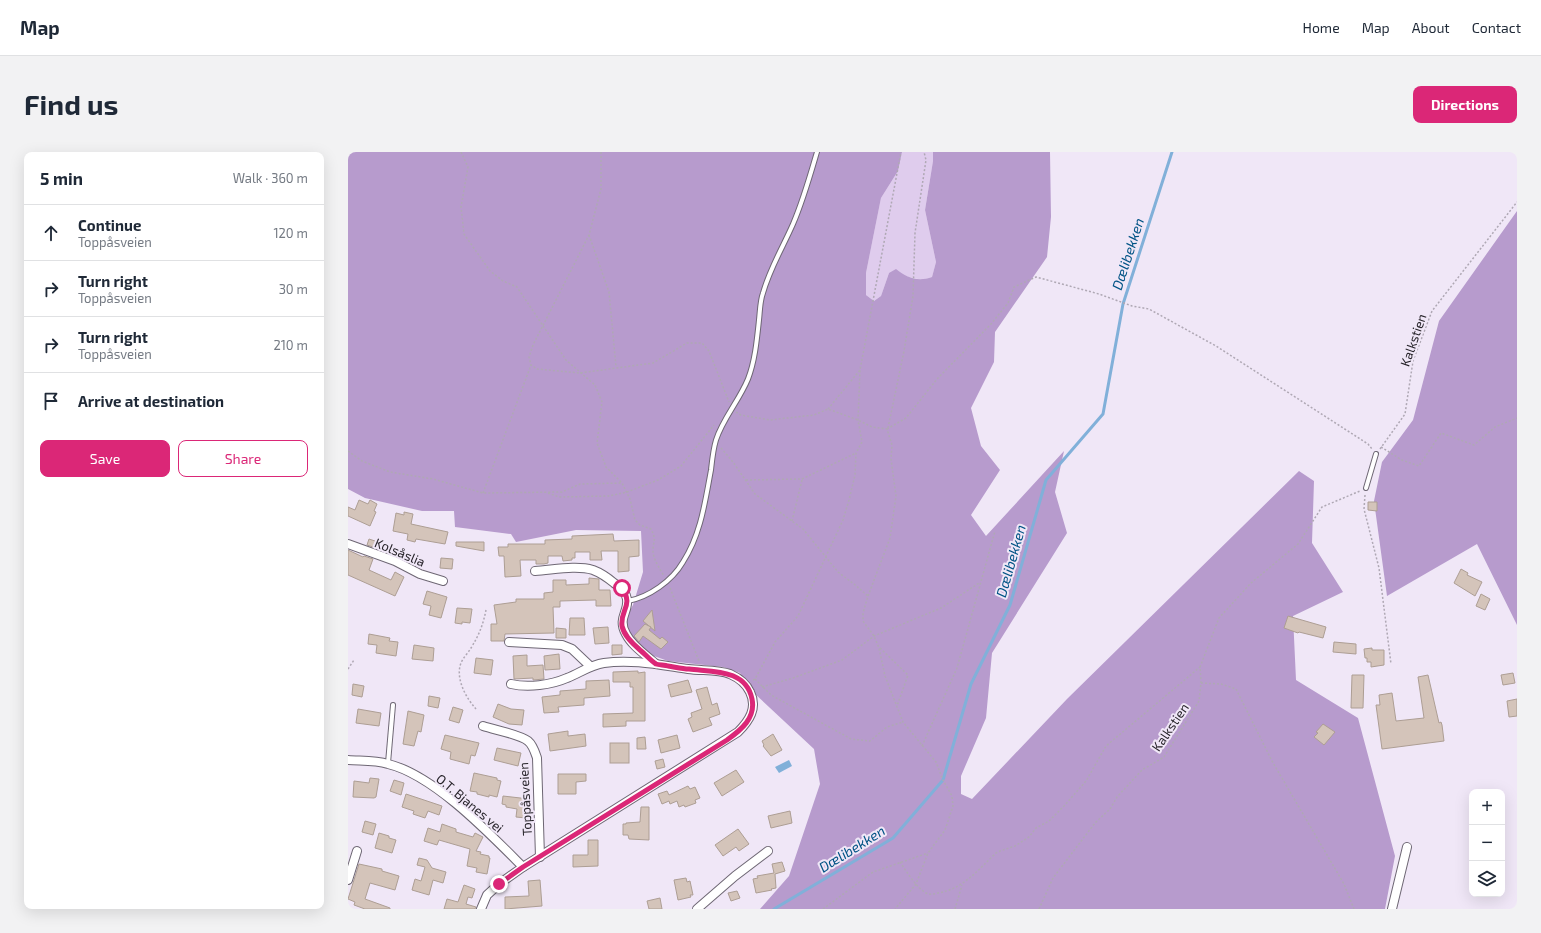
<!DOCTYPE html>
<html lang="en">
<head>
<meta charset="utf-8">
<style>
	body { margin:0; font-family:"Exo 2",sans-serif; background:#f2f2f3; color:#1f2937 }
	.controls { position:absolute; right:12px; bottom:12px; display:grid; overflow:hidden; border-radius:8px; box-shadow:0 4px 16px #0002 }
	.controls button { width:36px; height:36px; display:grid; place-items:center; padding:0; border:0; border-bottom:1px solid #e0e1e3; background:#fff; color:#1f2937; font:20px sans-serif }
	.stop { position:absolute; width:12px; height:12px; margin:-9px; border:3px solid #db2777; border-radius:50%; background:#fff }
	.stop.end { background:#db2777; border-color:#fff; box-shadow:0 1px 4px #0008 }
	.list { margin:0; padding:0; list-style:none }
	h2 { display:flex; justify-content:space-between; align-items:center; height:52px; margin:0; padding:0 16px; font-size:17px }
	h2 small { font-size:13px; font-weight:400; color:#747a83 }
	.list li { display:grid; grid-template-columns:26px 1fr auto; gap:12px; align-items:center; box-sizing:border-box; height:56px; padding:0 16px; border-top:1px solid #e0e1e3 }
	.list b { display:block; font-size:15px; white-space:nowrap }
	.list p { margin:0; font-size:13px; white-space:nowrap; color:#747a83 }
	.list em { font-size:13px; font-style:normal; color:#747a83 }
	.actions { display:flex; gap:8px; padding:12px 16px }
	.actions a { flex:1; padding:9px 0; border:1px solid #db2777; border-radius:8px; text-align:center; font-size:14px; color:#db2777 }
	.actions .main { background:#db2777; color:#fff }
	.icon { flex:none; width:22px; height:22px; fill:none; stroke:currentColor; stroke-width:2; stroke-linecap:round; stroke-linejoin:round }
	.map { position:relative; flex:none; width:1169px; height:757px; overflow:hidden; border-radius:8px }
	header { display:flex; align-items:center; gap:24px; box-sizing:border-box; height:56px; padding:0 20px; background:#fff; border-bottom:1px solid #e0e1e3 }
	header strong { font-size:19px }
	nav { display:flex; gap:22px; margin-inline-start:auto; font-size:14px }
	.intro { display:flex; align-items:center; justify-content:space-between; box-sizing:border-box; height:96px; padding:0 24px }
	h1 { margin:0; font-size:28px }
	.button { padding:10px 18px; border-radius:8px; background:#db2777; color:#fff; font-size:14px; font-weight:700 }
	main { display:flex; gap:24px; padding:0 24px }
	aside { flex:1; background:#fff; border-radius:8px; box-shadow:0 4px 16px #0002 }
	.map>svg:first-child { display:block }
</style>
</head>
<body>
<header>
<strong>Map</strong>
<nav><a>Home</a><a>Map</a><a>About</a><a>Contact</a></nav>
</header>
<div class="intro"><h1>Find us</h1><a class="button">Directions</a></div>
<main>
<aside>
<h2>5 min<small>Walk · 360 m</small></h2>
<ul class="list">
<li><svg class="icon" aria-label="ahead" viewBox="0 0 24 24"><path d="M12 20V5M6 11l6-6 6 6"/></svg><div><b>Continue</b><p>Toppåsveien</p></div><em>120 m</em></li>
<li><svg class="icon" aria-label="right" viewBox="0 0 24 24"><path d="M7 20v-9h11M14 6l5 5-5 5"/></svg><div><b>Turn right</b><p>Toppåsveien</p></div><em>30 m</em></li>
<li><svg class="icon" aria-label="right" viewBox="0 0 24 24"><path d="M7 20v-9h11M14 6l5 5-5 5"/></svg><div><b>Turn right</b><p>Toppåsveien</p></div><em>210 m</em></li>
<li><svg class="icon" aria-label="arrive" viewBox="0 0 24 24"><path d="M6 21V4h12l-3 4 3 4H6"/></svg><div><b>Arrive at destination</b></div></li>
</ul>
<div class="actions"><a class="main">Save</a><a>Share</a></div>
</aside>
<div class="map">
<svg width="1169" height="757" viewBox="0 0 1169 757">
	<rect width="100%" height="100%" fill="#f0e7f7"/>
	<path fill="#dfcced" d="M554 0H585V9L577 58 588 110 584 125 575 128 541 121 533 144 526 149 518 143V121L533 46 550 19Z"/>
	<g fill="#b79bcd">
		<path d="M0 0H554L550 19 533 46 518 121V143L526 149 533 144 541 121 548 117C559 126 570 130 584 125L588 110 577 58 585 9V0H702L703 65 699 105 647 180 646 210 623 256 633 294 652 318 623 363 638 384 716 299 707 340 719 381 644 501 638 566 613 624V642L624 647 719 547 951 319 966 329 964 391 995 440 945 464 948 528 1010 566 1047 704 1037 757H412L441 724 472 632 466 597 406 541 392 521 375 515 320 509 306 504 290 492 277 475 278 465 285 453 295 420 293 379 228 378 168 390 163 382 107 375 106 359H74L17 346 0 337Z"/>
		<path d="M1169 59V473L1129 392 1039 444 1026 349 1034 310 1065 268 1091 169Z"/>
	</g>
	<path fill="#81b0d9" d="M441 608 444 614 431 621 427 615Z"/>
	<g fill="none" stroke-linecap="round" stroke-linejoin="round">
		<path stroke="#81b0d9" stroke-width="3" d="M426 757 545 686 595 628 623 532 662 453 698 328 755 262 775 152 824 0"/>
	</g>
	<g fill="#d4c4ba" stroke="#ad9e94">
		<path d="M11 348 20 352 22 348 29 352 26 359 28 360 22 374 0 364V355L7 358Z"/>
		<path d="M1020 350H1029V359L1020 358Z"/>
		<path d="M56 360 65 362 63 372 100 380 97 392 68 387 67 390 59 388 60 382 45 379 48 361 56 363Z"/>
		<path d="M265 382 266 389 291 388V404L281 405V419L270 420V399H253L254 408H242V400H227V406H224V408L215 409 214 404H200V411L196 412H188V408H172L173 424 157 425 156 404H151L150 395H160V392H197V388L224 387V384Z"/>
		<path d="M21 387 30 390 28 396 19 393Z"/>
		<path d="M108 390H136V399L108 394Z"/>
		<path d="M0 398 15 405 16 404 25 407 21 418 43 428 47 420 56 425 47 444 0 423Z"/>
		<path d="M93 406 105 407 104 417 92 416Z"/>
		<path d="M1113 417 1120 421 1119 423 1134 430 1127 444 1106 431Z"/>
		<path d="M241 426 251 427V438H262L263 454H248V448H247L212 449V455H205L206 481 157 482 156 489H143V472H149L146 453 168 450V447H196V441L205 440V428H218V433L241 432Z"/>
		<path d="M79 439 99 445 93 466 81 463 83 454 75 452Z"/>
		<path d="M1133 442 1142 447 1137 458 1128 454Z"/>
		<path d="M109 456 124 457 122 471 114 470V472L107 471Z"/>
		<path d="M304 458 307 479 295 469Z"/>
		<path d="M940 464 978 475 975 486 951 480 950 481 936 476Z"/>
		<path d="M222 466H236L237 483H221Z"/>
		<path d="M297 472 303 475 301 478 312 487 314 485 320 490 313 497 295 484 291 490 286 484Z"/>
		<path d="M260 475 261 491 247 492 245 476Z"/>
		<path d="M208 476 218 477V486H208Z"/>
		<path d="M21 482 42 486 41 489 50 490 48 504 28 501 29 493 20 492Z"/>
		<path d="M986 490 1008 492V502L985 500Z"/>
		<path d="M66 493 86 496 85 509 64 507Z"/>
		<path d="M264 493H274V502L264 503Z"/>
		<path d="M1024 496V498H1036V513L1023 515V510H1019V506H1017L1016 497Z"/>
		<path d="M211 502 212 517 197 518 196 504Z"/>
		<path d="M179 503V514L195 513 196 527 185 528V526L166 527 165 504Z"/>
		<path d="M128 506 145 508 143 523 126 521Z"/>
		<path d="M290 519V521L297 520V569H278V574L255 575V562L285 561V535H282V530H265V520Z"/>
		<path d="M1165 521 1167 531 1155 533 1153 523Z"/>
		<path d="M1004 523H1016L1015 556H1003Z"/>
		<path d="M1080 523 1091 571 1093 570 1094 573 1096 589 1034 597 1028 553H1032L1031 543 1044 541 1048 569 1076 566 1070 525Z"/>
		<path d="M261 528 262 544 236 546V553L210 555 211 560 196 561 194 545 212 543V539L238 537V529Z"/>
		<path d="M340 528 344 540 323 545 320 533Z"/>
		<path d="M5 532 16 534 14 545 4 543Z"/>
		<path d="M359 535 364 553 369 551 372 562 361 566 364 573 345 580 340 567 344 565 343 561 354 557 348 538Z"/>
		<path d="M81 544 92 546 90 556 80 554Z"/>
		<path d="M1169 547V564L1161 565 1159 549Z"/>
		<path d="M150 552 163 557 176 558 174 573 161 572 145 565Z"/>
		<path d="M105 555 115 558 111 571 101 568Z"/>
		<path d="M10 557 33 561 31 574 8 571Z"/>
		<path d="M60 559 76 563 73 580 70 579 66 594 55 592Z"/>
		<path d="M975 572 987 580 976 593 966 585 970 581 968 580Z"/>
		<path d="M220 579V584L237 582 238 594 202 599 200 582Z"/>
		<path d="M425 582 434 598 423 604 415 594 416 593 414 589Z"/>
		<path d="M97 583 131 591 127 604 123 603 121 612 102 607 103 600 93 597Z"/>
		<path d="M329 583 332 596 313 601 310 588Z"/>
		<path d="M297 585 298 597H289V586Z"/>
		<rect x="262" y="591" width="19" height="20"/>
		<path d="M149 596 173 601 170 614 146 608Z"/>
		<path d="M315 607 317 615 309 617 307 609Z"/>
		<path d="M388 618 396 630 374 644 366 631Z"/>
		<path d="M126 621 149 626V628L153 629 149 645 141 643V645L129 642V640L122 639Z"/>
		<path d="M210 622H238V629L228 630V642H210Z"/>
		<path d="M22 626 31 627 28 645 26 646 5 645 6 629 21 631Z"/>
		<path d="M46 628 56 631 53 643 42 639Z"/>
		<path d="M340 634 342 637 347 635 352 646 347 648 348 651 337 655 336 653 331 655 329 649 322 652 321 649 314 652 310 642 319 639 321 643Z"/>
		<path d="M58 642 94 654 91 663 80 659 77 666 65 662 66 659 54 655Z"/>
		<path d="M155 644 181 647 178 666 168 665 169 657 158 655V653L154 652Z"/>
		<path d="M293 655H301V688L281 687 280 683H275V672H278V671L292 670Z"/>
		<path d="M442 659 444 671 423 676 420 664Z"/>
		<path d="M17 669 28 672 25 683 14 680Z"/>
		<path d="M94 672 108 677V680L125 685 127 681 135 685 128 699 133 700 132 702 141 704V706H142L139 722 128 720 129 716 119 714 122 697 91 688 89 693 76 689 80 676 92 680Z"/>
		<path d="M390 677 401 692 391 699 388 695 375 704 367 693Z"/>
		<path d="M31 681 41 684V686L48 688 44 701 27 696Z"/>
		<path d="M240 688H250V714L225 715V703H240Z"/>
		<path d="M71 706 79 708 84 716 98 720 95 731 85 728 81 743 64 738 67 727 73 729 77 715 69 713Z"/>
		<path d="M434 710 437 719 427 722 428 736 423 737 424 738 408 741 405 727 410 726 409 724 426 721 424 712Z"/>
		<path d="M11 712 34 717V719L51 724 47 738 22 731 17 747 42 756V757H17L6 753 7 750 0 747Z"/>
		<path d="M338 726 339 730 342 729 345 743H342L343 745 330 748 326 728Z"/>
		<path d="M192 728 194 754 157 757V745L181 744 180 729Z"/>
		<path d="M116 733 127 737 124 746 120 745 118 752 128 755 127 757H96L99 747 110 750Z"/>
		<path d="M389 739 392 746 383 749 380 741Z"/>
		<path d="M312 746 314 757H301L299 749Z"/>
	</g>
	<g fill="none" stroke-linecap="round" stroke-linejoin="round">
		<g stroke="#6e6774" stroke-width="6">
			<g id="service">
				<path d="M1018 336 1028 302"/>
				<path d="M280 449C301 445 324 429 335 410 353 382 357 350 363 318 364 309 365 298 368 288 375 266 391 249 400 227 407 209 409 187 411 168 412 159 412 149 415 141 422 116 435 95 445 72 455 49 462 24 469 0"/>
				<path d="M40 611 45 553"/>
			</g>
		</g>
		<g stroke="#6e6774" stroke-width="10">
			<g id="minor">
				<path d="M0 392 47 409 72 422 95 429"/>
				<path d="M187 419C205 418 228 413 245 418 253 421 260 426 266 431 272 435 278 440 279 447 281 460 269 466 278 482 284 494 298 503 308 512"/>
				<path d="M161 490 214 493 224 497 242 514"/>
				<path d="M135 574C147 578 171 582 180 589 185 593 187 600 189 606L192 705"/>
				<path d="M0 608C13 609 27 608 40 612 86 623 142 682 175 715"/>
				<path d="M0 728 9 699"/>
				<path d="M133 757 139 743 151 732 175 715 390 580C401 569 410 556 402 540 398 531 391 526 382 522 369 517 354 519 340 517 312 513 284 507 256 511 242 513 232 521 219 526 203 533 180 536 163 532"/>
				<path d="M349 757 387 724 420 699"/>
				<path d="M1044 757 1059 695"/>
			</g>
		</g>
		<g stroke="#afa8b4" stroke-width="1.5" stroke-dasharray="2 2" stroke-linecap="butt">
			<path d="M113 0 120 15 113 55 116 82 142 119 155 129 169 135 218 208 247 233 254 250 249 291 258 315 274 331 282 347 287 368 292 373 303 377C309 389 305 388 305 399 305 407 312 417 316 424"/>
			<path d="M253 0V37L241 83 185 193 181 205 183 213 189 217 232 221 305 211 339 191H354L361 199 381 250"/>
			<path d="M241 83 261 140 268 215"/>
			<path d="M480 257 512 218"/>
			<path d="M388 260 393 263 422 268 466 263 480 257 510 268 524 275 539 277 544 293 543 307 548 344 542 386 520 444 515 461V469L526 484 531 496 537 524 555 570 588 610 595 628 604 644 605 654 597 678 580 701 568 732 547 757"/>
			<path d="M540 276 556 199 565 144 567 81 578 8 576 0"/>
			<path d="M539 277 558 266 589 227 643 172 660 151 666 135 688 125 751 142 784 154 801 157 868 194 1020 292 1024 297"/>
			<path d="M1033 295 1054 308 1071 314 1093 281 1126 293 1147 275 1169 266"/>
			<path d="M373 296 385 310 407 342 455 377 490 420 506 432 520 444"/>
			<path d="M1032 297 1057 262 1065 209 1084 159 1169 50"/>
			<path d="M0 299 14 309 42 320 85 327 135 341 214 340 232 332 274 331"/>
			<path d="M398 328 454 327 508 301"/>
			<path d="M135 341 183 213"/>
			<path d="M200 341 211 345 261 344 279 340 310 328 333 314 366 273"/>
			<path d="M1017 343 1016 357 1031 416 1043 512"/>
			<path d="M444 369 454 328"/>
			<path d="M322 436 351 509"/>
			<path d="M532 496 560 523 549 554"/>
			<path d="M0 517 6 508"/>
			<path d="M407 527 423 543 503 587 522 589 539 575 555 570"/>
			<path d="M405 528 407 527 427 490 450 464 495 368 501 348 507 323 508 301 514 290 510 268 512 218 553 0"/>
			<path d="M853 531 873 532 888 537 924 609 996 732 1006 757"/>
			<path d="M414 535 445 526 494 508 526 484 593 456 631 431"/>
			<path d="M128 557C118 546 107 526 113 511 115 506 120 501 123 496 131 483 135 473 138 458"/>
			<path d="M574 594 609 516 647 379"/>
			<path d="M552 710C559 720 567 734 578 741 582 743 586 742 590 741 615 737 630 718 648 701L652 699 667 694 681 685 688 676 701 669 717 653 738 629 758 594 852 515"/>
			<path d="M475 757 525 720 580 701"/>
			<path d="M607 757 614 733"/>
			<path d="M691 757 705 726 747 671 762 657 769 645 794 618 816 605 851 549 853 531 852 515 871 466 903 431 950 392 974 355 1012 339"/>
		</g>
		<use href="#service" stroke="#fff" stroke-width="4"/>
		<use href="#minor" stroke="#fff" stroke-width="8"/>
	</g>
	<g fill="none" stroke-linecap="round" stroke-linejoin="round">
		<path stroke="#db2777" stroke-width="5" d="M151 732 175 715 379 588C393 578 408 566 404 547 398 517 365 520 341 517 334 517 327 515 320 514 317 513 311 513 308 512 303 509 297 502 292 498 285 492 276 484 274 474 272 457 286 454 274 436"/>
	</g>
	<g text-anchor="middle" stroke-width="4" stroke-linejoin="round" paint-order="stroke">
		<g font-size="13" fill="#27242a" stroke="#f0e7f7">
			<text transform="translate(1065 188) rotate(-71)" y="5">Kalkstien</text>
			<text transform="translate(52 400) rotate(23)" y="5">Kolsåslia</text>
			<text transform="translate(822 575) rotate(-56)" y="5">Kalkstien</text>
			<text transform="translate(177 647) rotate(-93)" y="5">Toppåsveien</text>
			<text transform="translate(122 651) rotate(40)" y="5">O.T. Bjanes vei</text>
		</g>
		<g font-size="14" font-style="italic" fill="#005385" stroke="#f0e7f7">
			<text transform="translate(780 102) rotate(-72)" y="5">Dælibekken</text>
			<text transform="translate(663 409) rotate(-74)" y="5">Dælibekken</text>
			<text transform="translate(504 697) rotate(-32)" y="5">Dælibekken</text>
		</g>
	</g>
</svg>
<div class="controls">
<button>+</button>
<button>−</button>
<button><svg class="icon" aria-label="layers" viewBox="0 0 24 24"><path d="M12 4l9 5-9 5-9-5zM3 14l9 5 9-5"/></svg></button>
</div>
<div class="stop" style="left:274px;top:436px"></div>
<div class="stop end" style="left:151px;top:732px"></div>
</div>
</main>
</body>
</html>
